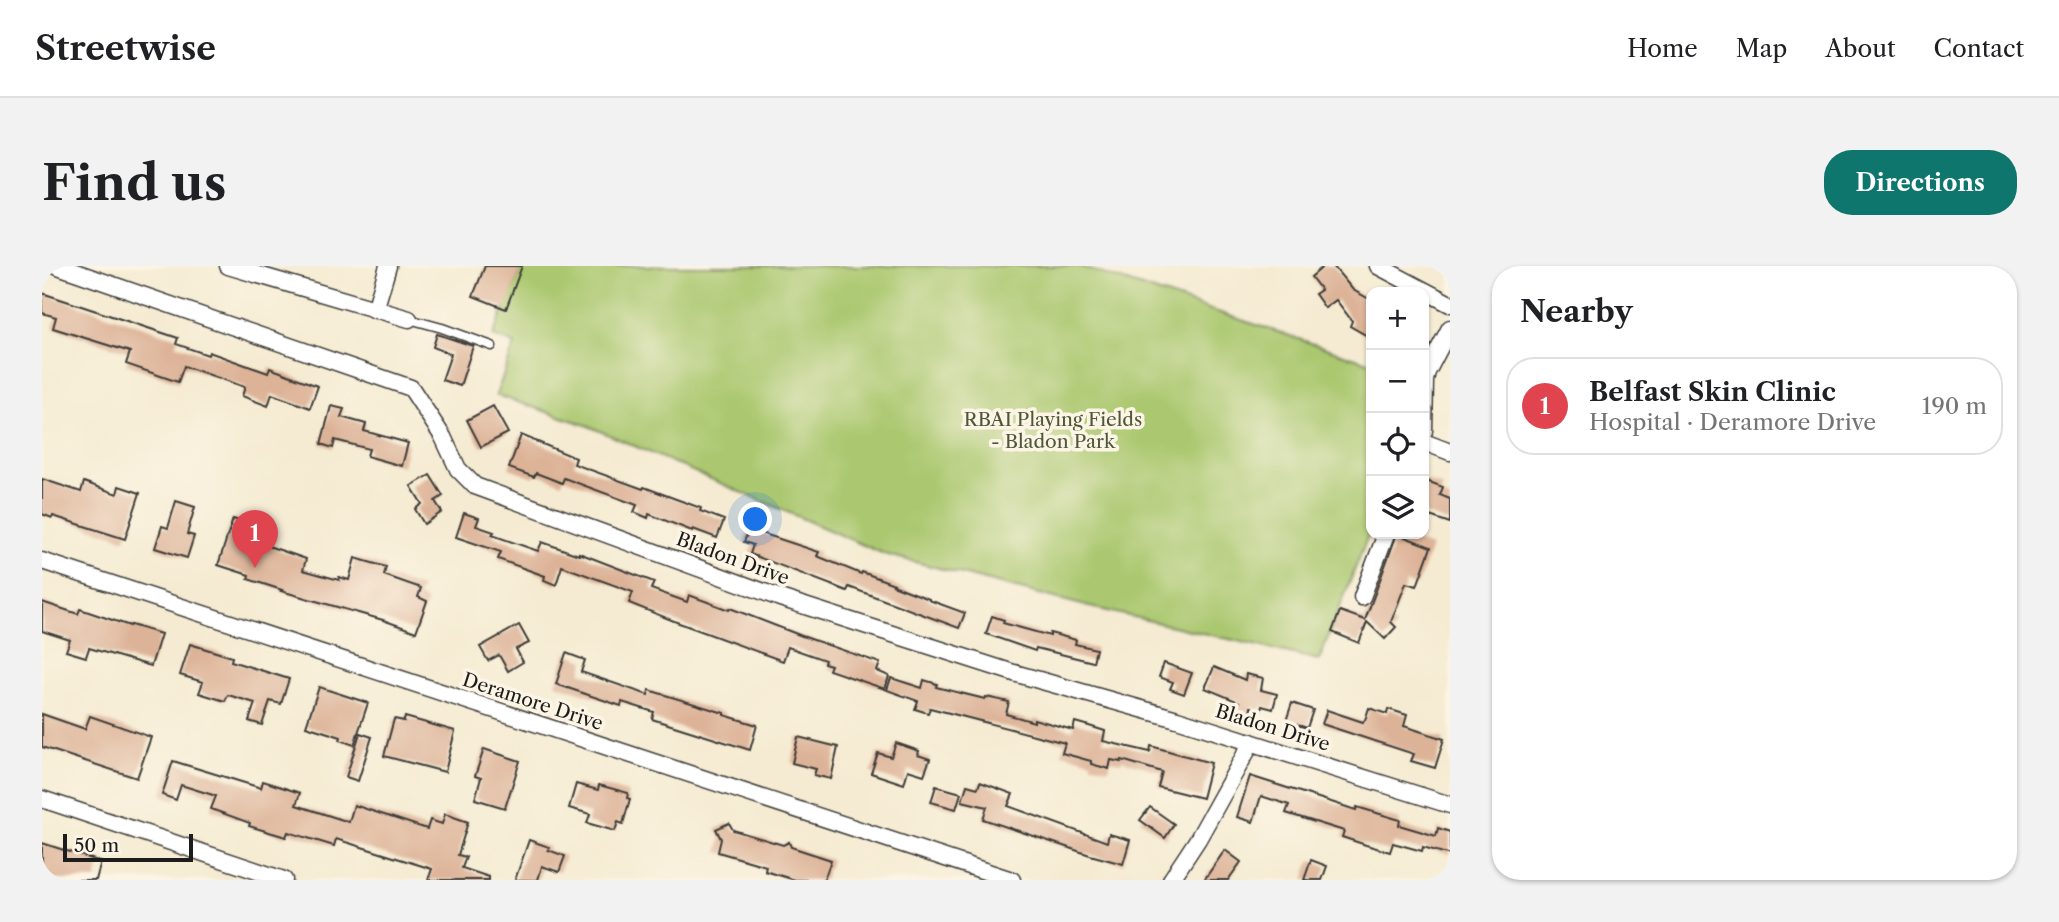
<!DOCTYPE html>
<html lang="en">
<head>
<meta charset="utf-8">
<style>
	body { margin:0; font-family:"Libre Caslon Text",serif; background:#f2f2f2; color:#202124 }
	.controls { position:absolute; right:21px; top:21px; display:grid; overflow:hidden; border-radius:14px; box-shadow:0 2px 5px #0004 }
	.controls button { width:63px; height:63px; display:grid; place-items:center; padding:0; border:0; border-bottom:2px solid #e0e0e0; background:#fff; color:#202124; font:35px sans-serif }
	.scale { position:absolute; left:21px; bottom:18px; width:130px; box-sizing:border-box; padding-left:7px; border:4px solid #1c1c1c; border-top:0; font-size:19px; line-height:24px; white-space:nowrap; color:#1c1c1c; -webkit-text-stroke:5px #fcf5e5; paint-order:stroke }
	.you { position:absolute; left:714px; top:254px; width:24px; height:24px; margin:-18px; border:5px solid #fff; border-radius:50%; background:#1a73e8; box-shadow:0 0 0 10px #1a73e833 }
	.badge { display:grid; place-items:center; width:46px; height:46px; border-radius:50%; background:#0f766e; color:#fff; font-size:23px; font-weight:700 }
	.pin { position:absolute; translate:-50% -58px; filter:drop-shadow(0 2px 4px #0008) }
	.pin::after { content:''; position:absolute; top:37px; width:24px; height:21px; background:inherit; clip-path:polygon(0 0,100% 0,50% 100%) }
	.list { margin:0; padding:0; list-style:none }
	h2 { display:flex; justify-content:space-between; align-items:center; height:91px; margin:0; padding:0 28px; font-size:30px }
	h2 small { font-size:23px; font-weight:400; color:#757577 }
	.list li { display:grid; grid-template-columns:46px 1fr auto; gap:21px; align-items:center; box-sizing:border-box; height:98px; margin:0 14px 14px; padding:0 14px; border:2px solid #e0e0e0; border-radius:28px }
	.list b { display:block; font-size:26px; white-space:nowrap }
	.list p { margin:0; font-size:23px; white-space:nowrap; color:#757577 }
	.list em { font-size:23px; font-style:normal; color:#757577 }
	.icon { flex:none; width:38px; height:38px; fill:none; stroke:currentColor; stroke-width:2; stroke-linecap:round; stroke-linejoin:round }
	.map { position:relative; flex:none; width:1408px; height:614px; overflow:hidden; border-radius:28px }
	header { display:flex; align-items:center; gap:42px; box-sizing:border-box; height:98px; padding:0 35px; background:#fff; border-bottom:2px solid #e0e0e0 }
	header strong { font-size:33px }
	nav { display:flex; gap:38px; margin-inline-start:auto; font-size:24px }
	.intro { display:flex; align-items:center; justify-content:space-between; box-sizing:border-box; height:168px; padding:0 42px }
	h1 { margin:0; font-size:49px }
	.button { padding:18px 32px; border-radius:28px; background:#0f766e; color:#fff; font-size:24px; font-weight:700 }
	main { display:flex; gap:42px; padding:0 42px }
	aside { flex:1; background:#fff; border-radius:28px; box-shadow:0 2px 5px #0004 }
	.map>svg:first-child { display:block }
</style>
</head>
<body>
<header>
<strong>Streetwise</strong>
<nav><a>Home</a><a>Map</a><a>About</a><a>Contact</a></nav>
</header>
<div class="intro"><h1>Find us</h1><a class="button">Directions</a></div>
<main>
<div class="map">
<svg width="1408" height="614" viewBox="0 0 1408 614">
	<rect width="100%" height="100%" fill="#fcf5e5"/>
	<filter id="ink" filterUnits="userSpaceOnUse"><feTurbulence type="fractalNoise" baseFrequency=".0143" numOctaves="2"/><feDisplacementMap in="SourceGraphic" scale="14" xChannelSelector="R" yChannelSelector="G"/><feConvolveMatrix kernelMatrix="1 2 1 2 8 2 1 2 1" color-interpolation-filters="sRGB"/></filter>
	<filter id="wash" filterUnits="userSpaceOnUse"><feTurbulence type="fractalNoise" baseFrequency=".00686" numOctaves="4" result="noise"/><feDisplacementMap in="SourceGraphic" scale="28" xChannelSelector="R" yChannelSelector="G"/><feGaussianBlur stdDeviation="1.57" result="paint"/><feColorMatrix in="noise" values="0 0 0 0 0 0 0 0 0 0 0 0 0 0 0 0 0 1.4 0 .05"/><feComposite in="paint" operator="in"/></filter>
	<g filter="url(#wash)">
		<rect width="100%" height="100%" fill="#f5ebd2"/>
		<path fill="#abc86f" stroke="#647246" stroke-width="2" d="M480 0H1037L1329 97V262L1277 394 1044 340 842 288 544 159 454 129 473 78 451 70Z"/>
		<g id="blocks">
			<g fill="#ddb398">
				<path d="M443 0H480L464 43 431 30Z"/>
				<path d="M1282 0H1291L1311 24 1329 34V72L1308 60 1310 55 1294 34 1283 42 1273 28 1279 24 1269 11Z"/>
				<path d="M0 27 136 72 134 78 166 89 167 86 226 107 228 102 276 120 268 142 230 128 226 140 200 130 203 121 142 100 136 116 84 98 88 86 11 62 14 51 0 47Z"/>
				<path d="M395 68 431 80 418 120 400 114 409 88 391 81Z"/>
				<path d="M289 140 302 143 299 151 324 158 322 165 366 177 360 200 325 190 327 183 293 174 291 182 279 178Z"/>
				<path d="M451 140 466 167 439 181 425 154Z"/>
				<path d="M479 169 534 192 532 198 601 223 602 221 634 233 659 242 658 245 682 254 675 272 651 263 650 265 607 248 606 252 592 246 595 239 522 212 520 217 494 207 492 211 467 202Z"/>
				<path d="M388 209 401 230 393 235 400 246 382 258 373 243 380 238 369 220Z"/>
				<path d="M0 213 39 226 42 216 75 228 77 220 98 227 83 273 11 250 10 252 0 248Z"/>
				<path d="M1382 214 1401 221 1398 229 1408 233V257L1382 248Z"/>
				<path d="M134 235 153 241 145 268 152 270 145 292 113 282 120 260 126 262Z"/>
				<path d="M422 247 437 252 434 260 452 266 450 269 496 285 500 276 537 289V287L612 316 609 323 645 336 647 329 687 344 688 342 760 370 838 397 835 405 847 410 843 423 787 404 789 399 782 397 783 394 746 381 741 395 637 357 587 337 591 326 520 300 514 319 502 314 503 310 456 293 459 286 414 271Z"/>
				<path d="M191 253 207 258 203 272 264 293 261 304 297 314V311L307 314 313 292 344 301 342 309 379 322 376 331 385 335 374 366 341 354 239 325 240 324 206 313 207 309 176 299Z"/>
				<path d="M707 263 777 286 775 290 819 308 820 306 852 318 851 319 887 333V334L923 347 917 362 807 321 805 325 708 288 711 279 702 276Z"/>
				<path d="M1355 268 1389 281 1375 320 1364 317 1349 356 1354 361 1343 373 1325 356 1317 377 1290 366 1298 345 1323 354Z"/>
				<path d="M0 336 36 348 38 343 88 360 89 359 119 368 109 400 47 382 44 391 24 385 28 374 0 365Z"/>
				<path d="M950 350 962 354 961 357 1008 370V367L1034 374 1033 378 1054 383 1051 396 994 382 993 385 944 368Z"/>
				<path d="M477 359 487 377 474 383 481 396 466 405 457 389 446 395 438 381Z"/>
				<path d="M148 378 190 391 189 395 247 413 239 438 228 435 220 459 207 455 213 437 186 429 183 435 157 427 161 416 138 409Z"/>
				<path d="M524 387 543 394 539 406 606 429 607 424 682 447V449L715 459 708 484 610 453 612 446 580 436 579 440 514 418Z"/>
				<path d="M1122 397 1150 407 1142 428 1128 423 1131 416 1117 411Z"/>
				<path d="M1172 401 1203 414 1204 408 1221 412 1219 424 1235 428 1231 443 1220 440 1219 444 1209 441 1208 447 1195 444 1197 436 1163 422Z"/>
				<path d="M849 412 880 422 882 414 895 418 894 421 943 433 944 431 967 436 964 448 992 456V453L1031 464 1033 456 1047 460 1063 465 1061 475 1108 486 1109 480 1169 497 1160 532 1116 521 1120 506 1080 494 1079 496 1069 494 1067 503 1049 498V495L1020 487 1023 477 888 442 886 447 873 443 876 435 845 424Z"/>
				<path d="M277 421 326 437 312 479 298 474 299 471 264 460Z"/>
				<path d="M1250 437 1271 444 1265 462 1244 455Z"/>
				<path d="M1327 442 1345 448 1346 443 1365 449 1362 460 1402 473 1393 502 1369 495 1372 488 1280 458 1285 444 1321 456 1323 454Z"/>
				<path d="M0 448 43 463 48 450 109 471 95 512 0 481Z"/>
				<path d="M363 451 413 465 403 506 342 490 352 453 362 455Z"/>
				<path d="M318 467 330 471 316 515 304 511Z"/>
				<path d="M756 471 796 481 789 513 772 509 774 503 750 497Z"/>
				<path d="M854 477 877 485 876 489 888 493 882 509 866 504 862 518 829 507 836 487 849 491Z"/>
				<path d="M442 483 478 495 463 542 433 533 439 512 433 510Z"/>
				<path d="M131 495 219 522 221 515 258 527 254 539 307 556 312 539 385 563 388 554 400 558 403 548 426 556 416 589 424 591 420 602 447 611V614H386L390 603 294 573 292 580 246 566 244 571 207 560 208 557 169 543 174 530 139 519 134 534 120 529Z"/>
				<path d="M1208 510 1314 544 1315 541 1358 554 1357 559 1394 570 1396 562 1408 566V589L1381 581 1380 585 1351 577 1348 586 1324 579 1300 571 1302 565 1244 547 1247 539 1219 530 1211 556 1195 551Z"/>
				<path d="M938 516 971 528 966 540 1065 576 1067 568 1088 574 1081 598 1048 589 941 553 945 541 920 535 925 519 936 522Z"/>
				<path d="M534 518 556 524 557 519 586 527 585 532 588 533 581 558 576 556 573 565 545 557 548 548 527 542Z"/>
				<path d="M894 520 919 527 914 543 889 536Z"/>
				<path d="M1108 541 1132 558 1123 572 1098 554Z"/>
				<path d="M687 557 691 564 741 579 747 576 749 581 789 594 782 614H753L723 605 724 600 676 586 679 573 674 563Z"/>
				<path d="M487 574 507 581 506 584 523 590 517 606 500 600 496 614H473Z"/>
				<path d="M0 577 59 596 54 614H9L0 611Z"/>
				<path d="M1183 584 1199 596 1186 614H1162Z"/>
				<path d="M1269 594 1285 600 1280 614H1262Z"/>
			</g>
		</g>
	</g>
	<g filter="url(#ink)">
		<use href="#blocks" fill-opacity="0" stroke="#3d3b37" stroke-width="2"/>
		<g fill="none" stroke-linecap="round" stroke-linejoin="round">
			<g stroke="#3d3b37" stroke-width="11">
				<path id="service" d="M367 53 400 62 450 80"/>
			</g>
			<g stroke="#3d3b37" stroke-width="19">
				<g id="minor">
					<path d="M16 0 369 122 401 171 416 203 433 220 741 333 972 407 1135 453 1408 539"/>
					<path d="M186 0 367 53"/>
					<path d="M1336 0 1408 38"/>
					<path d="M333 44 346 0"/>
					<path d="M1382 165 1383 114 1385 106 1408 62"/>
					<path d="M1382 176 1408 186"/>
					<path d="M0 295 970 614"/>
					<path d="M1320 331 1344 268"/>
					<path d="M0 533 242 614"/>
					<path d="M1129 614 1156 573 1205 485 1207 475"/>
				</g>
			</g>
			<use href="#service" stroke="#fff" stroke-width="8"/>
			<use href="#minor" stroke="#fff" stroke-width="16"/>
		</g>
	</g>
	<g text-anchor="middle" stroke-width="7" stroke-linejoin="round" paint-order="stroke">
		<g font-size="19" fill="#4e5839" stroke="#fcf5e5">
			<text x="1011" y="160">RBAI Playing Fields<tspan x="1011" dy="22">- Bladon Park</tspan></text>
		</g>
		<g font-size="19" fill="#1c1c1c" stroke="#fcf5e5">
			<text transform="translate(691 292) rotate(20)" y="7">Bladon Drive</text>
			<text transform="translate(491 435) rotate(18)" y="7">Deramore Drive</text>
			<text transform="translate(1231 461) rotate(17)" y="7">Bladon Drive</text>
		</g>
	</g>
</svg>
<div class="controls">
<button>+</button>
<button>−</button>
<button><svg class="icon" aria-label="locate" viewBox="0 0 24 24"><circle cx="12" cy="12" r="6"/><path d="M12 2v4M12 18v4M2 12h4M18 12h4"/></svg></button>
<button><svg class="icon" aria-label="layers" viewBox="0 0 24 24"><path d="M12 4l9 5-9 5-9-5zM3 14l9 5 9-5"/></svg></button>
</div>
<div class="scale">50 m</div>
<div class="you"></div>
<div class="pin badge" style="left:213px;top:302px;background:#e0444e">1</div>
</div>
<aside>
<h2>Nearby<small></small></h2>
<ul class="list">
<li><span class="badge" style="background:#e0444e">1</span><div><b>Belfast Skin Clinic</b><p>Hospital · Deramore Drive</p></div><em>190 m</em></li>
</ul>
</aside>
</main>
</body>
</html>
